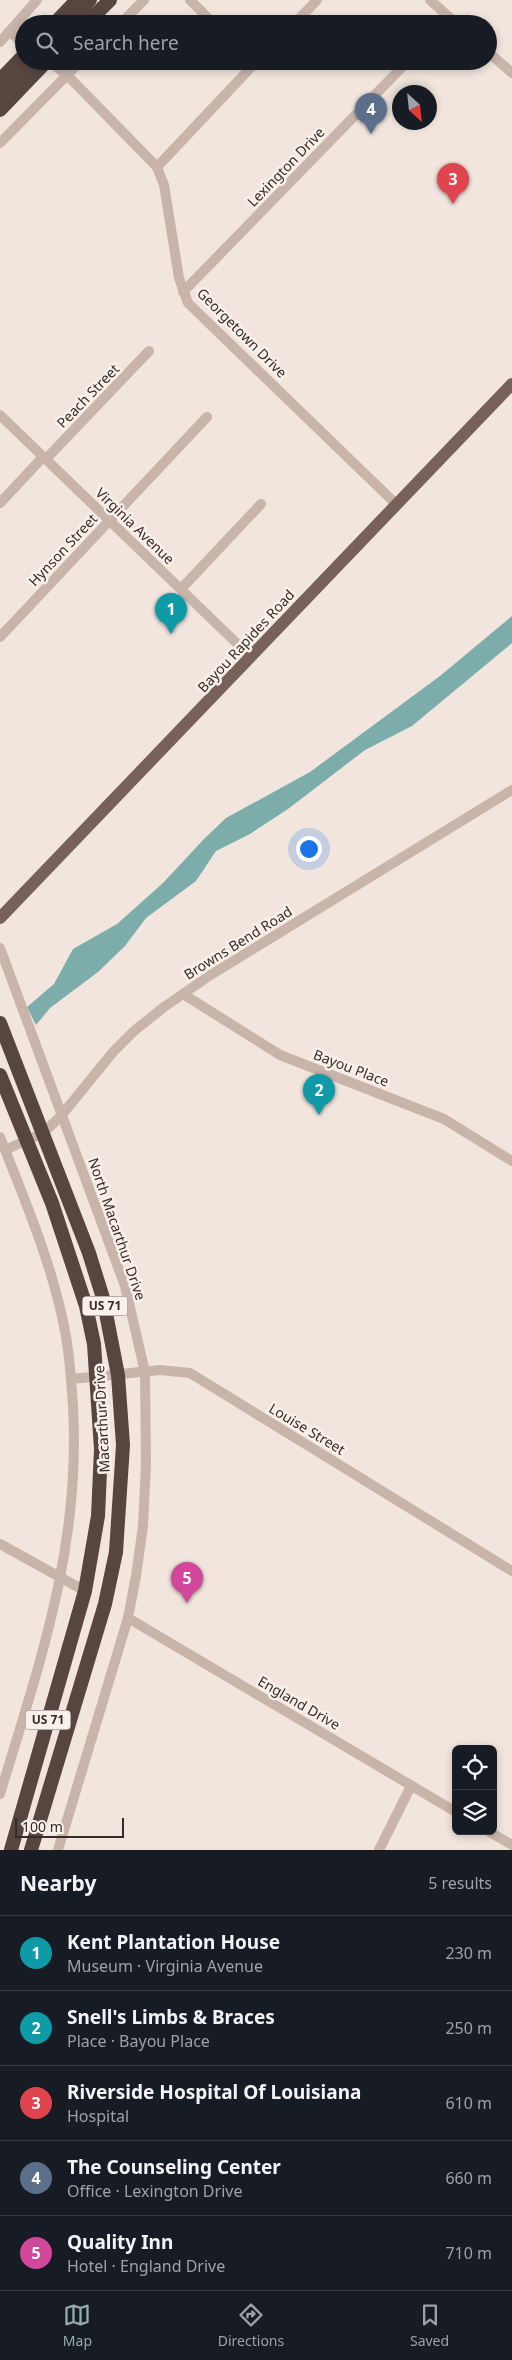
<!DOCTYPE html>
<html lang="en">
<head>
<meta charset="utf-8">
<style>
	body { margin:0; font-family:"Noto Sans",sans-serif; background:#242831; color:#f1f3f6 }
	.controls { position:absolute; right:15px; bottom:15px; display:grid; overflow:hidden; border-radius:8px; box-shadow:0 2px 8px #0003 }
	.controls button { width:45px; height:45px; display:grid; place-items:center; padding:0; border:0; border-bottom:1px solid #363941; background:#171b24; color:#f1f3f6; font:25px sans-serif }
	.compass { position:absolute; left:392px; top:85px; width:45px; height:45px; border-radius:50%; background:#171b24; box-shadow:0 2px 8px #0003; rotate:153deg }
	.scale { position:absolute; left:15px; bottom:12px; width:109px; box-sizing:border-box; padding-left:5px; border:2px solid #362b29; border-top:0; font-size:14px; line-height:18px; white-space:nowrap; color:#362b29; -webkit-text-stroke:4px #f9f0e9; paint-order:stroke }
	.you { position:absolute; left:308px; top:848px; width:18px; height:18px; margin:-12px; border:4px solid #fff; border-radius:50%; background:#1a73e8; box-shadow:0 0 0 8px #1a73e833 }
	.badge { display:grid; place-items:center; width:32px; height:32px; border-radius:50%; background:#93acad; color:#fff; font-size:16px; font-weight:700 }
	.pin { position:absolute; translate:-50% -41px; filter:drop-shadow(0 1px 2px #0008) }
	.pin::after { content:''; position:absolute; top:26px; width:18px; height:15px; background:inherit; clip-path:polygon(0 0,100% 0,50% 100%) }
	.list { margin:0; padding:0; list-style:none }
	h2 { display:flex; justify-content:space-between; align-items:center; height:65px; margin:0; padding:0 20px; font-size:21px }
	h2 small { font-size:16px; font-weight:400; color:#9ea1a6 }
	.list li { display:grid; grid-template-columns:32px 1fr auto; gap:15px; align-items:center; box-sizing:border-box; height:75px; padding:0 20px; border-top:1px solid #363941 }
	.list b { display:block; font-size:19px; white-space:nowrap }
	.list p { margin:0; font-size:16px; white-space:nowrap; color:#9ea1a6 }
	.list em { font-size:16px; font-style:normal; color:#9ea1a6 }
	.icon { flex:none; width:28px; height:28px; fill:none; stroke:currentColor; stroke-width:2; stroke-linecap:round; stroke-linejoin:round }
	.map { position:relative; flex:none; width:512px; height:1850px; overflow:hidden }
	.search { position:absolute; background:#171b24; box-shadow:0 2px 8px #0003; left:15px; right:15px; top:15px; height:55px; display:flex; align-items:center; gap:12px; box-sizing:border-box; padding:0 18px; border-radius:28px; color:#9ea1a6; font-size:19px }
	.sheet { height:440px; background:#171b24 }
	nav { display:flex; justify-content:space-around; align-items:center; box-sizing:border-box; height:70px; border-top:1px solid #363941; background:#171b24; font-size:14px; color:#9ea1a6 }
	nav a { display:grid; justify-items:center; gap:2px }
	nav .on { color:#93acad }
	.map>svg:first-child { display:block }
</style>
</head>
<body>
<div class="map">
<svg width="512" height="1850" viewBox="0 0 512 1850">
	<rect width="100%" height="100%" fill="#f1e5dd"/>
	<path fill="#7dadaa" d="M512 616V643L412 726 365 750 288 809 250 834 216 851 196 881 146 918 125 946 98 972 50 1008 36 1025 27 1007 54 984 73 949 117 924 163 883 204 839 226 818 310 772 440 676Z"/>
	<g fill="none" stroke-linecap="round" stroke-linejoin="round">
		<g stroke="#c9b4a9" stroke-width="10">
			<path d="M190 0 214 24"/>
			<path d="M430 0 457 24"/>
			<path d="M120 24 144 0"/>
			<path d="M294 24 317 0"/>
			<path d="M10 32 24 44"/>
			<path d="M0 42 37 0"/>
			<path d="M488 52 512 73"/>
			<path d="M49 61 67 75 157 167 164 185 179 278 188 303 396 504"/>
			<path d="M0 143 81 61"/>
			<path d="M157 167 257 61"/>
			<path d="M183 292 408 61"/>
			<path d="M0 415 251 657"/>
			<path d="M46 459 149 351"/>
			<path d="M0 503 43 457"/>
			<path d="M181 589 261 504"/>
			<path d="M0 637 207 417"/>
			<path d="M0 948 125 1286 145 1372 146 1464 143 1526 136 1576 128 1618 58 1850"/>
			<path d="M183 994 280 1055 444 1119 512 1161"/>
			<path d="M0 1137C25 1201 52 1263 65 1331 70 1356 71 1381 73 1406 81 1547 40 1662 0 1794"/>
			<path d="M5 1150 43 1133 61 1116 113 1052 134 1031 164 1007 209 976 512 790"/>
			<path d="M71 1379 160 1370 190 1373 512 1571"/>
			<path d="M0 1544 85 1591"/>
			<path d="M128 1618 456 1812"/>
			<path d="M488 1831 512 1845"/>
			<path d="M379 1850 411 1786"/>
		</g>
		<path stroke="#77615a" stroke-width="12" d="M0 918 512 384"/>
		<g stroke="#574540" stroke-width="14">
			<path d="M54 24 77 0"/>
			<path d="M69 24 90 0"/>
			<path d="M86 24 110 0"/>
			<path d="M2 78 24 55"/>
			<path d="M0 94 31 61"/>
			<path d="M0 110 47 61"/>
			<path d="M0 1023 89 1253 103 1298 118 1375 123 1445 116 1552 105 1604 31 1850"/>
			<path d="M0 1075 52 1203 86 1306 94 1344 101 1449 98 1516 85 1591 11 1850"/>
		</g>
	</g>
	<g text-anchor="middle" stroke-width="5" stroke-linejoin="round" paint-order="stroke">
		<g fill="#f9f0e9" stroke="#706663" stroke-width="1">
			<rect x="82.5" y="1296.5" width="45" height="19" rx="4"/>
			<rect x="25.5" y="1710.5" width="45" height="19" rx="4"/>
		</g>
		<g font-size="12" font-weight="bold" fill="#362b29">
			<text x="105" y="1310">US 71</text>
			<text x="48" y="1724">US 71</text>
		</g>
		<g font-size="14" fill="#362b29" stroke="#f9f0e9">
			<text transform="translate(286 167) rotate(-46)" y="5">Lexington Drive</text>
			<text transform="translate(242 333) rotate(45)" y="5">Georgetown Drive</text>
			<text transform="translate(88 396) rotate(-46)" y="5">Peach Street</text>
			<text transform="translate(135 526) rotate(44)" y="5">Virginia Avenue</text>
			<text transform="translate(63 550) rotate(-47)" y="5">Hynson Street</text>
			<text transform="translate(246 641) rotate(-47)" y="5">Bayou Rapides Road</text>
			<text transform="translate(238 943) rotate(-32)" y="5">Browns Bend Road</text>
			<text transform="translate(351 1068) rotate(21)" y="5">Bayou Place</text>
			<text transform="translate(117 1229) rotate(71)" y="5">North Macarthur Drive</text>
			<text transform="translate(102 1419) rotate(-93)" y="5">Macarthur Drive</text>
			<text transform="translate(307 1429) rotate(31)" y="5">Louise Street</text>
			<text transform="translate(299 1703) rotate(30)" y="5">England Drive</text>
		</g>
	</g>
</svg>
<div class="controls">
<button><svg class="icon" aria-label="locate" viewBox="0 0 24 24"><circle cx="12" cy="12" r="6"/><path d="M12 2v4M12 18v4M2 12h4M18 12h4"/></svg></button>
<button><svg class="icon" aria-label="layers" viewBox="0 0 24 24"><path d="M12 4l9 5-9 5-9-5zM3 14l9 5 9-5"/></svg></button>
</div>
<svg class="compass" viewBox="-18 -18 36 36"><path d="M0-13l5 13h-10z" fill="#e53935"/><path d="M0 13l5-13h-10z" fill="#9ea1a6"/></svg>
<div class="scale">100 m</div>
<div class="you"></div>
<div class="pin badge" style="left:171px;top:634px;background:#0f9aa8">1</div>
<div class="pin badge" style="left:319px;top:1115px;background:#0f9aa8">2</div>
<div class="pin badge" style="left:453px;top:204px;background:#e0444e">3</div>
<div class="pin badge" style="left:371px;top:134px;background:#5c6f8a">4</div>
<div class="pin badge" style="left:187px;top:1603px;background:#d1479c">5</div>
<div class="search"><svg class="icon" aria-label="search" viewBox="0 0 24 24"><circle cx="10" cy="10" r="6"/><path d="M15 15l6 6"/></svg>Search here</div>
</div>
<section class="sheet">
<h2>Nearby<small>5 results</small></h2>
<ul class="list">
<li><span class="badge" style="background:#0f9aa8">1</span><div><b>Kent Plantation House</b><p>Museum · Virginia Avenue</p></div><em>230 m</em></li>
<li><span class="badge" style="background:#0f9aa8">2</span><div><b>Snell's Limbs &amp; Braces</b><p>Place · Bayou Place</p></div><em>250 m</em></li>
<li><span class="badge" style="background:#e0444e">3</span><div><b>Riverside Hospital Of Louisiana</b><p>Hospital</p></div><em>610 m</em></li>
<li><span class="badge" style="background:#5c6f8a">4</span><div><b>The Counseling Center</b><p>Office · Lexington Drive</p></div><em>660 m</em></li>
<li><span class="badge" style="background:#d1479c">5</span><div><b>Quality Inn</b><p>Hotel · England Drive</p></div><em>710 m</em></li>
</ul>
</section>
<nav>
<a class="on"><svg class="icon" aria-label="map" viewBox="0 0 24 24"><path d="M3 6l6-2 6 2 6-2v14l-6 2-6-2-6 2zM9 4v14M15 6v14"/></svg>Map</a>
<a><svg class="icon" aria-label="directions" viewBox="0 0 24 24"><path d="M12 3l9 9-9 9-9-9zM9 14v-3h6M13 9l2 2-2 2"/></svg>Directions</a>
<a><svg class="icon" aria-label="saved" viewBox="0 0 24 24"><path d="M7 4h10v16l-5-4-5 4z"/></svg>Saved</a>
</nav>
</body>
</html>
